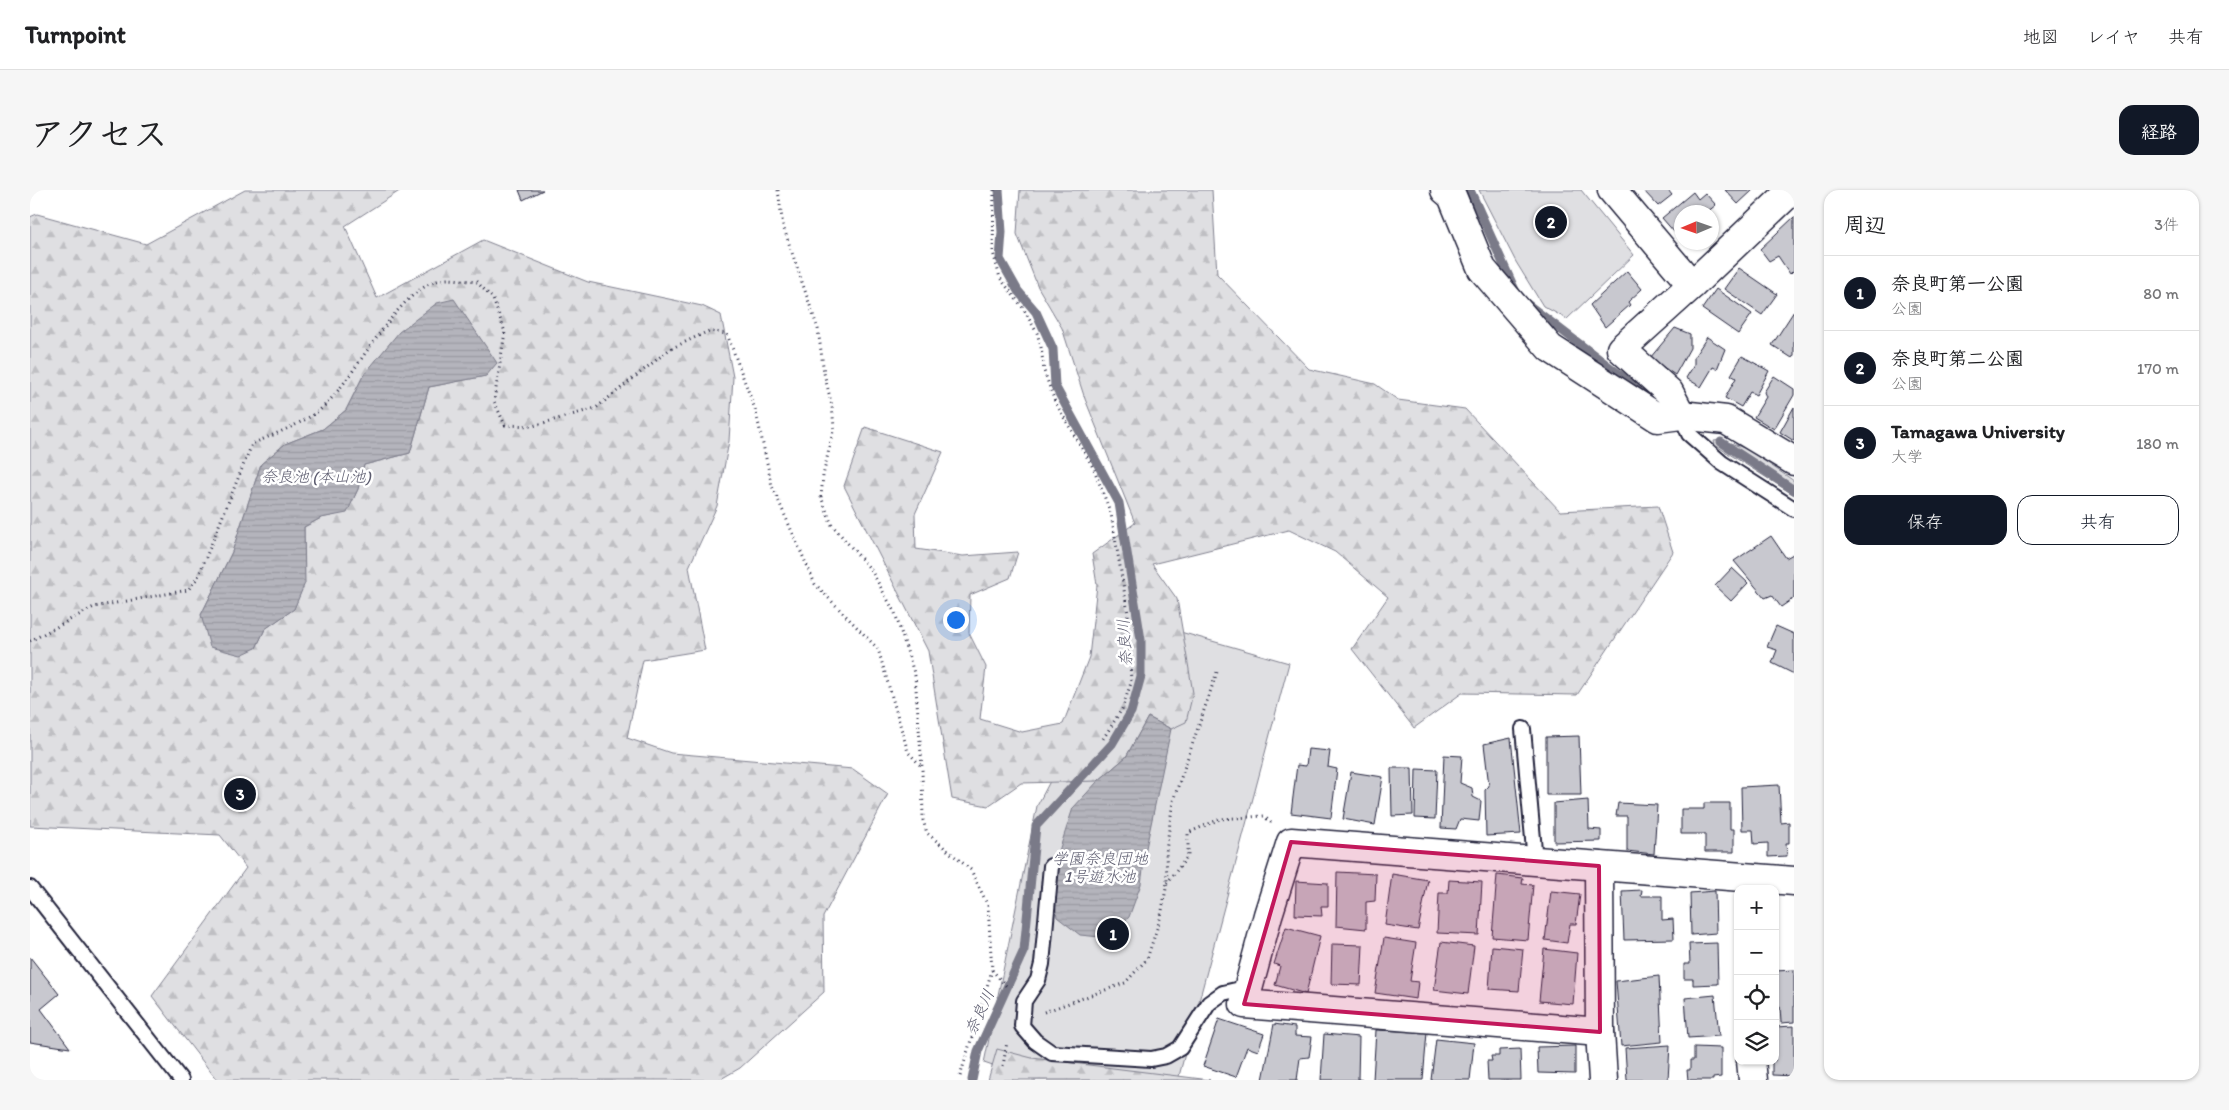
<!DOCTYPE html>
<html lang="ja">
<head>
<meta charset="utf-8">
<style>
	body { margin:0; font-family:Itim,"Klee One",sans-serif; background:#f6f6f6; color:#202124 }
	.controls { position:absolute; right:15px; bottom:15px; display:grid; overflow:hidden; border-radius:10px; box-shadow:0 1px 4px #0004 }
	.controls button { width:45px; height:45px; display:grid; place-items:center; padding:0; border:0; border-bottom:1px solid #e0e0e0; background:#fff; color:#202124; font:25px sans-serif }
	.compass { position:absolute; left:1644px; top:15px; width:45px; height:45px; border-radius:50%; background:#fff; box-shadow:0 1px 4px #0004; rotate:268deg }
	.you { position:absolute; left:925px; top:429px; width:18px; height:18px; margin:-12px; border:4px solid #fff; border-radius:50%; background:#1a73e8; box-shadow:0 0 0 8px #1a73e833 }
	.badge { display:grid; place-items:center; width:32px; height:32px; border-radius:50%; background:#111827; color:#fff; font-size:16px; font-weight:700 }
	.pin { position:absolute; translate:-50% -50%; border:2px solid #fff; box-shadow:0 1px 5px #0006 }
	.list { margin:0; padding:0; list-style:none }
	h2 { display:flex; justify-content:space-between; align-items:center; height:65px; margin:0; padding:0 20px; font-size:21px }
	h2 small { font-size:16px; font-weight:400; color:#757577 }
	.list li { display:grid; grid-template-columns:32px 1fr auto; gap:15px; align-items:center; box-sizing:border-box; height:75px; padding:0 20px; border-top:1px solid #e0e0e0 }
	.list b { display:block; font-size:19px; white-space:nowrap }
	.list p { margin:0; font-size:16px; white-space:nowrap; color:#757577 }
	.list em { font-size:16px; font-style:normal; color:#757577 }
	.actions { display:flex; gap:10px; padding:15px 20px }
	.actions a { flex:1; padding:11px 0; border:1px solid #111827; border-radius:15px; text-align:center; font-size:18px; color:#111827 }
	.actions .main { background:#111827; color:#fff }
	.icon { flex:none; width:28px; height:28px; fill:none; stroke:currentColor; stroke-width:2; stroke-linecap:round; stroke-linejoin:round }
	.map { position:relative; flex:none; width:1764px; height:890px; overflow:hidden; border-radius:15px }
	header { display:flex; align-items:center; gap:30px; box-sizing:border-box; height:70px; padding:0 25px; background:#fff; border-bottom:1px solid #e0e0e0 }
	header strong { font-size:24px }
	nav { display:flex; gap:28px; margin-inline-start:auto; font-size:18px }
	.intro { display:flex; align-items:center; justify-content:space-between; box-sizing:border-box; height:120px; padding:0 30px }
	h1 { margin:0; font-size:35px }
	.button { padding:12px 22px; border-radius:15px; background:#111827; color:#fff; font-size:18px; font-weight:700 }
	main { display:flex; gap:30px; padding:0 30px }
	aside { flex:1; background:#fff; border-radius:15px; box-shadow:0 1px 4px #0004 }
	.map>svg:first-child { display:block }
</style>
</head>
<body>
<header>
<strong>Turnpoint</strong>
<nav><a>地図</a><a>レイヤ</a><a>共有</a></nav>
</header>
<div class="intro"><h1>アクセス</h1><a class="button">経路</a></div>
<main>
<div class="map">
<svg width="1764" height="890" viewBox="0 0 1764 890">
	<defs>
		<pattern id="forest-firs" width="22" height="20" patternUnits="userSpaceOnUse" patternTransform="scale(1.25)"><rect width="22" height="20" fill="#dfdfe2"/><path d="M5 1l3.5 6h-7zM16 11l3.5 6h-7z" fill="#bfbfc3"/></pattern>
		<pattern id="water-rules" width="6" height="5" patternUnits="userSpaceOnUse" patternTransform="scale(1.25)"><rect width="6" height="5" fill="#b4b4bc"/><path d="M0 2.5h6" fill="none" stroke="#9a9aa2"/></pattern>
	</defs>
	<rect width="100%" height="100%" fill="#fff"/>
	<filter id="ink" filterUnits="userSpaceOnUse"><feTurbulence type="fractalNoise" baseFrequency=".02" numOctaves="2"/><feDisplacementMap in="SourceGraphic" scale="10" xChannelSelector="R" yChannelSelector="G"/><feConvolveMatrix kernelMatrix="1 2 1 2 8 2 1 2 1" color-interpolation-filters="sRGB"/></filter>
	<g filter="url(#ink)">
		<g fill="#dfdfe2" stroke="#80808e">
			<path d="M1449 0H1551L1604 65 1537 129 1513 116 1486 72Z"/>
			<path d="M1692 250 1717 259 1764 291V305L1685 255 1684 251Z"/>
			<path d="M1105 429 1259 473 1148 890H1003L954 873 1007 616Z"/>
		</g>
		<g fill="url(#forest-firs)" stroke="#80808e" fill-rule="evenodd">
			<path d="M215 0H371L315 36 347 108 453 50 558 92 672 116 691 125 703 187 699 251 687 316 659 377 675 460 613 470 597 548 641 563 823 579 858 604 793 727 794 802 710 878 689 890H187L122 806 216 678 190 645 0 636V27L7 24 116 54ZM333 186H455L399 197 380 263 334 275 328 299 317 322 291 328 274 337V393L264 419 235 439 226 458 171 425 202 362 231 274 255 254 293 239 316 220Z"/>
			<path d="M990 0H1182L1187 84 1279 179 1345 194 1368 210 1435 219 1530 321 1628 316 1643 362 1547 505 1432 503 1384 538 1322 459 1358 407 1305 362 1259 340 1122 374 1147 409 1163 503 1156 532 1141 539 1118 527 1096 567 1068 591 991 593 958 616 922 609 898 461 814 296 835 237 913 262 885 324 886 359 933 366 988 362 980 388 940 405 939 443 956 477 950 529 992 542 1033 534 1059 467 1067 395 1062 364 1105 333 1055 209 1032 138 1008 97 987 44Z"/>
			<path d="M967 859 1002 868 1180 890H958Z"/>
		</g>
		<g fill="url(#water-rules)" stroke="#7a7a88">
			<path d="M424 109 467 173 456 186 399 197 380 263 334 275 328 299 317 323 291 328 274 337 275 393 264 419 235 439 226 458 211 465 180 457 171 425 202 362 231 274 255 254 293 239 316 220 333 186 369 142 407 113Z"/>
			<path d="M1118 527 1141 539 1116 658 1111 694 1099 727 1080 748 1050 745 1027 727 1023 697 1028 664 1043 618 1068 591 1096 567Z"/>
		</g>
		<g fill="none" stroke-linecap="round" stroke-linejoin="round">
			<g stroke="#7a7a88" stroke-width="9">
				<path d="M1440 0 1486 102"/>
				<path d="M1496 113 1619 207"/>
				<path d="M1691 252 1764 300"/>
				<path d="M942 890 948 861 994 760 1006 636 1082 554 1101 522 1111 486V450L1089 313 1025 196 1023 159 1006 122 988 101 970 69 972 42 969 0"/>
			</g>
		</g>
		<g fill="#c8c8cf" stroke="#22223b">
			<path d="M489 0H513L493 10Z"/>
			<path d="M1613 0H1638L1642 5 1628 16Z"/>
			<path d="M1695 0H1723L1708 14Z"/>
			<path d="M1663 2 1668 9 1675 3 1686 15 1677 22H1652V51L1632 28Z"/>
			<path d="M1764 27V80L1760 84 1748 66 1739 71 1730 59Z"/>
			<path d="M1709 78 1747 104 1732 125 1694 99Z"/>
			<path d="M1597 81 1612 99 1598 112 1600 115 1575 137 1560 115Z"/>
			<path d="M1686 99 1722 124 1708 144 1672 119Z"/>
			<path d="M1764 121V165L1762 168 1742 155Z"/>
			<path d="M1645 138 1660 144V158L1645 185 1620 168Z"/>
			<path d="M1677 147 1695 159 1687 179 1683 177 1671 197 1656 188 1664 175V167Z"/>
			<path d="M1712 166 1739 181 1726 205 1720 202 1711 217 1695 208 1706 188 1701 185Z"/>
			<path d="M1744 186 1764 199V205L1744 239 1724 227 1736 207 1734 202Z"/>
			<path d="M1764 217V251L1750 242Z"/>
			<path d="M1741 346 1756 368 1763 364 1764 366V408L1751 417 1742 405 1735 408 1704 371Z"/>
			<path d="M1702 378 1718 393 1701 411 1685 396Z"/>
			<path d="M1746 436 1764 444V484L1742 473 1747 460 1737 457Z"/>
			<path d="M1549 546 1551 605H1516V547Z"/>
			<path d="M1481 548 1491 644 1456 646 1455 600 1459 596 1454 554Z"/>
			<path d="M1278 559 1300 561 1298 577 1307 579 1301 628 1261 623 1267 575 1276 576Z"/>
			<path d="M1414 565 1432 566 1430 593 1442 598 1443 607 1451 611 1449 631 1430 629 1426 639 1411 638Z"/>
			<path d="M1361 578H1382L1383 625 1362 626Z"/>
			<path d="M1386 579 1407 580 1405 629 1385 628Z"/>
			<path d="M1321 582 1353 587 1345 635 1313 629Z"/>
			<path d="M1749 595 1751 633 1759 632V653H1756L1757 666 1738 667V653L1724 654 1723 640H1712L1711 597Z"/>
			<path d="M1558 610 1559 639 1571 640V651L1524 652V613Z"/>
			<path d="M1588 613 1627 615 1624 664 1597 661V626H1586Z"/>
			<path d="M1674 613H1700V639H1704V662H1675V644H1651V619H1674Z"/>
			<path d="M1307 682 1346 684 1345 711 1336 712V739L1306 736Z"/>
			<path d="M1362 684 1398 690 1388 740 1355 735Z"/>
			<path d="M1467 685 1493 688 1492 694 1503 695 1498 750 1462 747Z"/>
			<path d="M1419 690 1452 692 1449 745 1407 743 1409 703H1418Z"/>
			<path d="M1266 691 1298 693V716H1291L1292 726 1265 725Z"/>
			<path d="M1612 700 1611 706H1632V730L1643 729 1644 749 1594 750 1592 701Z"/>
			<path d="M1521 701 1550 704 1546 734H1540L1537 753 1515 750Z"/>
			<path d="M1685 701 1686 743 1661 745 1660 703Z"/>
			<path d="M1256 737 1290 746 1276 804 1245 795 1250 776 1244 774Z"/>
			<path d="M1354 748 1386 753 1380 791 1388 792 1386 809 1345 803Z"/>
			<path d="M1411 752 1444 756 1438 804 1404 800Z"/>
			<path d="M1687 753 1688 794 1663 795V789H1654V774H1660L1659 754Z"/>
			<path d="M1302 754 1333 755 1331 795 1301 794Z"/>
			<path d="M1462 756 1493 759 1489 801 1459 799Z"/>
			<path d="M1514 759 1547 763 1543 814 1509 811Z"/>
			<path d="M0 767 29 804 11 819 40 858 0 852Z"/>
			<path d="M1764 780V832L1751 833 1750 817 1745 818V781Z"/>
			<path d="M1629 786 1632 852 1591 856 1586 791Z"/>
			<path d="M1685 805 1689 846 1658 848 1655 808Z"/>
			<path d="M1189 829 1234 844 1228 861 1217 857 1206 887 1173 876Z"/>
			<path d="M1244 834 1265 837V846L1282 847 1279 867 1270 868 1267 890H1233Z"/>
			<path d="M1764 836V886L1742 885V871H1745V837Z"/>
			<path d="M1346 840 1397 842 1393 890H1343Z"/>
			<path d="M1294 844 1329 847 1328 889 1332 890H1291Z"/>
			<path d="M1406 849 1444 853 1440 890H1401Z"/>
			<path d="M1640 855 1638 890H1597L1595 858Z"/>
			<path d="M1545 856V884L1508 883 1507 857Z"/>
			<path d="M1664 857 1691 858V887L1683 888V890H1658L1657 880H1660V870H1664Z"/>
			<path d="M1490 859 1491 890H1458L1457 871H1462L1461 866H1469V860Z"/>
		</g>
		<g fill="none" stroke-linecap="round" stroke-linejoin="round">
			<g stroke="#22223b" stroke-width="18">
				<g id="lane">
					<path d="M1651 225 1659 244 1692 273 1764 319"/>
					<path d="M1493 539 1505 671"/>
					<path d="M1021 676 1012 774 1008 790 994 811 992 836 1005 851 1022 863 1121 869 1136 866 1150 858 1179 813 1193 803 1219 797"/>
					<path d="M0 698 151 890"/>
				</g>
			</g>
			<g stroke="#22223b" stroke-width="31">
				<g id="street">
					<path d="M1415 0 1422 6 1452 79 1520 158 1628 228 1651 225 1696 230 1764 271"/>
					<path d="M1582 0 1662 95 1762 0"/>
					<path d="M1651 225 1639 202 1591 159 1662 95"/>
					<path d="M1569 676 1570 842 1573 890"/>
					<path d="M1570 842 1214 814 1238 725 1261 652 1764 691"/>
					<path d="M1721 871 1723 890"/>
				</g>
			</g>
			<g stroke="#22223b" stroke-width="3" stroke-dasharray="1 4" stroke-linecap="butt">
				<path d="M748 0 753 36 788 139 794 183 802 216 804 237 793 286 791 307 802 335 841 380 865 423 885 486 892 577 893 630 897 643 941 680 958 716 962 780 929 890"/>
				<path d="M964 0 963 62 970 88 993 118 1007 143 1011 157 1014 181 1025 212 1064 279 1081 324 1098 423 1101 493 1092 519 1071 552"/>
				<path d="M0 451 64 417 158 400 168 387 222 254C242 245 269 235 287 222 325 194 367 92 417 89 427 89 437 91 447 92L463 109 475 142 464 211 475 235 503 236 566 218 640 159 679 141 697 144 726 222 742 296 785 394 848 459 878 562 892 577"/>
				<path d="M1137 693 1158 666V643L1190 629 1234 626 1241 633"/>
				<path d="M962 780 977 797"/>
				<path d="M1014 822 1095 793 1117 769 1131 726 1137 693 1136 661 1143 611 1188 479"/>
				<path d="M973 876 977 852"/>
			</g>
			<use href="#lane" stroke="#fff" stroke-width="14"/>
			<use href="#street" stroke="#fff" stroke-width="28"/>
		</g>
	</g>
	<path fill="#c2185b" fill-opacity="0.2" stroke="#c2185b" stroke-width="4" stroke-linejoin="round" d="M1261 652 1569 676 1570 842 1214 814Z"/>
	<g text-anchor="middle" stroke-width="5" stroke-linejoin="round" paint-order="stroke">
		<g font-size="16" font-style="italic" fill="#5c5c6f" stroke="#fff">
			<text x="286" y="292">奈良池 (本山池)</text>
			<text transform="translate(1094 453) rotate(-94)" y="6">奈良川</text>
			<text x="1070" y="674">学園奈良団地<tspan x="1070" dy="18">1号遊水池</tspan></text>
			<text transform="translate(949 822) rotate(-65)" y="6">奈良川</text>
		</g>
	</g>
</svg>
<div class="controls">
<button>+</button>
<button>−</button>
<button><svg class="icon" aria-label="locate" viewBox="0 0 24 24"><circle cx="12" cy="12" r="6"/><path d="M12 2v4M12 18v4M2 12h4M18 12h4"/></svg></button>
<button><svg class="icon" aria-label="layers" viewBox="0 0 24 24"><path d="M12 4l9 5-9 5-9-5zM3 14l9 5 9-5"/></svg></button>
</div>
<svg class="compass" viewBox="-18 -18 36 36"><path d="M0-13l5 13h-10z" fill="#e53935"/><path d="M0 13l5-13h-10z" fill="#757577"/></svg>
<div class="you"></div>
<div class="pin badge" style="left:1083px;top:744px">1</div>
<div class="pin badge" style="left:1521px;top:32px">2</div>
<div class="pin badge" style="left:210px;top:604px">3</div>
</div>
<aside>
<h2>周辺<small>3件</small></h2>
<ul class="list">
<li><span class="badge">1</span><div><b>奈良町第一公園</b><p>公園</p></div><em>80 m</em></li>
<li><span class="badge">2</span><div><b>奈良町第二公園</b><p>公園</p></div><em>170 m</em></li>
<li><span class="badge">3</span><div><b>Tamagawa University</b><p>大学</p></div><em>180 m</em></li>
</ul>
<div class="actions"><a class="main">保存</a><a>共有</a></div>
</aside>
</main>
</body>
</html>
